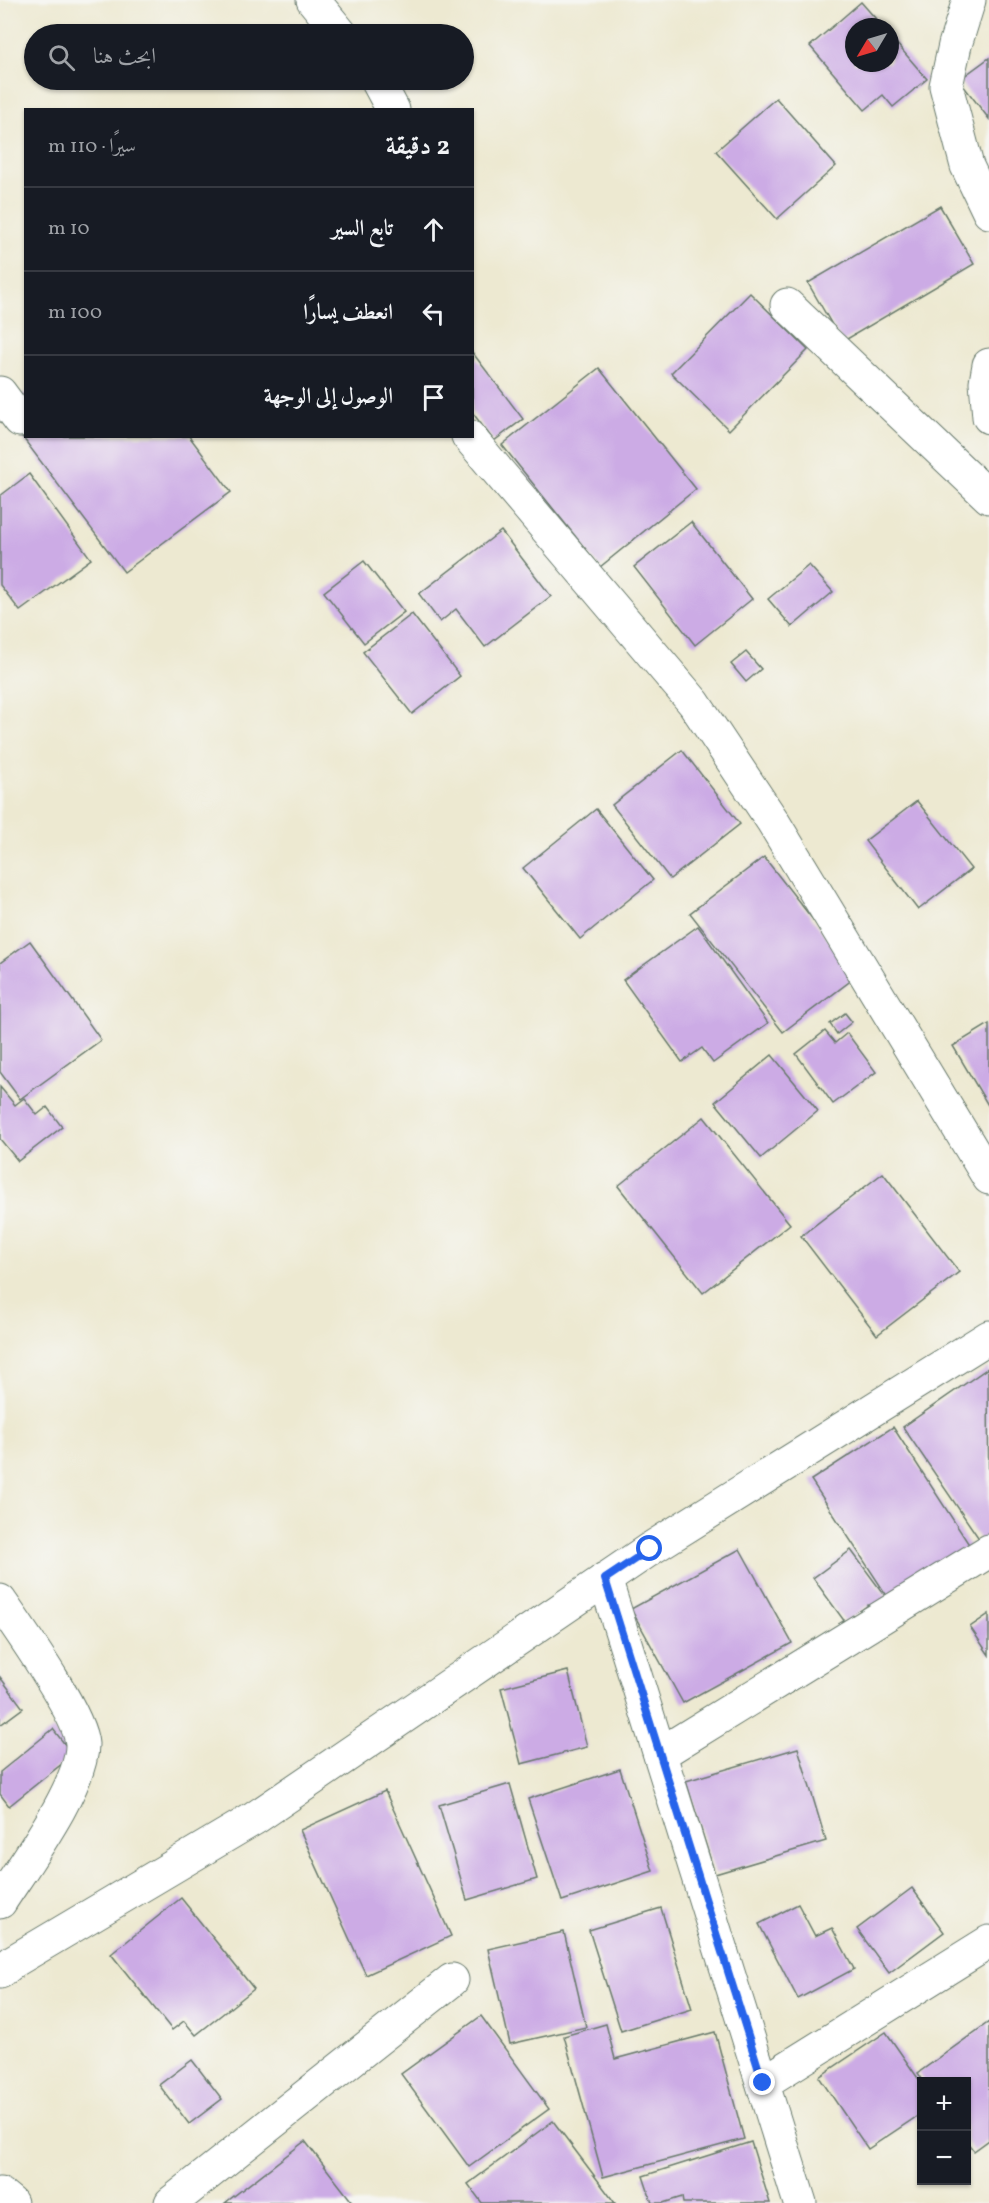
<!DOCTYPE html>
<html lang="ar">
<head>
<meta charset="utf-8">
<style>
	body { margin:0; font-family:Vollkorn,Amiri,serif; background:#20242c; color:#f1f3f6; direction:rtl }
	.controls { position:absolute; right:18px; bottom:18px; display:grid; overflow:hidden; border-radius:0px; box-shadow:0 2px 4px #0004 }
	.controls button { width:54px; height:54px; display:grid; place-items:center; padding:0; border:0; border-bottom:2px solid #363941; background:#171b24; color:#f1f3f6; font:30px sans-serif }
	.compass { position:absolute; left:845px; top:18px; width:54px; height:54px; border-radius:50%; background:#171b24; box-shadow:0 2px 4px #0004; rotate:232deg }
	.stop { position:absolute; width:18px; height:18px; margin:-14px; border:4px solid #2563eb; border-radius:50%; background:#fff }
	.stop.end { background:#2563eb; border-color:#fff; box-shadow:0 2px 6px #0008 }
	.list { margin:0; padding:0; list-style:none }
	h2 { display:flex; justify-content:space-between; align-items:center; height:78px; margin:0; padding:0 24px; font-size:26px }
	h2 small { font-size:20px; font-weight:400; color:#9ea1a6 }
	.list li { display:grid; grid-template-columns:39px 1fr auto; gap:18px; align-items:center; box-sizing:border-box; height:84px; padding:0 24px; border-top:2px solid #363941 }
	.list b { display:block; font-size:22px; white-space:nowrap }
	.list em { font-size:20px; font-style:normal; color:#9ea1a6 }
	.icon { flex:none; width:33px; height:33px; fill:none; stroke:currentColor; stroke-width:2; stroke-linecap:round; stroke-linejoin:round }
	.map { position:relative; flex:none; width:989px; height:2203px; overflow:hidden; direction:ltr }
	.search { position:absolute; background:#171b24; box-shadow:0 2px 4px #0004; left:24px; top:24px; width:450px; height:66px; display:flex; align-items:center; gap:15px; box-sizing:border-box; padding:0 21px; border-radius:33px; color:#9ea1a6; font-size:22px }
	.panel { position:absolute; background:#171b24; box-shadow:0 2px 4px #0004; left:24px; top:108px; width:450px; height:330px; border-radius:0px; direction:rtl }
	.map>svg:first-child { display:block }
</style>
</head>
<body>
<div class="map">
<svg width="989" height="2203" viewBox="0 0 989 2203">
	<rect width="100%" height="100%" fill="#f6f6f2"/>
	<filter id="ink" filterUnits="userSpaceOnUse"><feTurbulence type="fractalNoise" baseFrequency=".0167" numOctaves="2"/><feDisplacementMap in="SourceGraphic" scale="12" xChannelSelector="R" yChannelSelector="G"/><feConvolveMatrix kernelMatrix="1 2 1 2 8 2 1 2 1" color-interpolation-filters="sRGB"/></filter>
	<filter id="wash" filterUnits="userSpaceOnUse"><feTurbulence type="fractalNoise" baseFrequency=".008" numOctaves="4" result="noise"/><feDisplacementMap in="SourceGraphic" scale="24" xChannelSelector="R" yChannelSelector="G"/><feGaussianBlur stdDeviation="1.35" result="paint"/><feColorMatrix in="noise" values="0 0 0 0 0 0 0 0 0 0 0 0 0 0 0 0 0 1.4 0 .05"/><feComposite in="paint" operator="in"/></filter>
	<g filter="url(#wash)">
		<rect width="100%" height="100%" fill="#ede9d1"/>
		<g id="blocks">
			<g fill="#ccabe5">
				<path d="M861 2 883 27H854V63H890V36L927 79 893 107 883 95 865 110 810 46Z"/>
				<path d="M989 58V119L959 80Z"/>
				<path d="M776 98 836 166 777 219 716 151Z"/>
				<path d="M940 206 974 264 842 342 808 283Z"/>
				<path d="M750 293 808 350 729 430 671 373Z"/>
				<path d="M472 352 523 419 494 441 472 412Z"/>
				<path d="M599 368 696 489 600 567 502 445Z"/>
				<path d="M26 392V436H189L231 492 124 572 2 410Z"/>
				<path d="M29 474 91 559 20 611 0 585V496Z"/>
				<path d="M691 522 752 599 695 645 634 567Z"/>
				<path d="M501 531 551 596 485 647 456 609 440 622 419 594Z"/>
				<path d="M364 561 404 612 364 643 324 592Z"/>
				<path d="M809 565 833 592 792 627 768 599Z"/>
				<path d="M412 614 460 676 412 714 363 652Z"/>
				<path d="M746 652 761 669 746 682 731 664Z"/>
				<path d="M682 750 740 824 670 879 612 805Z"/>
				<path d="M917 801 971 869 918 910 865 841Z"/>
				<path d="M596 809 653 880 580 939 523 868Z"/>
				<path d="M764 857 857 976 783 1032 690 913Z"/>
				<path d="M698 926 768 1023 713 1063 702 1048 682 1062 623 980Z"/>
				<path d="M30 941 101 1040 20 1099 0 1072V963Z"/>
				<path d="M845 1013 852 1022 837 1034 830 1024Z"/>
				<path d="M989 1024V1107L953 1046Z"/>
				<path d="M825 1031 835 1043 847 1033 876 1072 833 1104 796 1054Z"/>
				<path d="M772 1055 818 1111 761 1158 715 1102Z"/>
				<path d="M0 1087 15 1105 24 1098 37 1115 47 1107 62 1127 18 1161 0 1139Z"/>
				<path d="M704 1117 790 1224 703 1293 618 1186Z"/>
				<path d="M883 1173 959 1272 877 1335 801 1236Z"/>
				<path d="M988 1368 989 1538 982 1543 903 1427Z"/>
				<path d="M893 1427 970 1546 889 1599 811 1480Z"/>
				<path d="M740 1549 792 1643 683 1703 631 1609Z"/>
				<path d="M851 1550 888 1600 872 1611 868 1605 845 1622 813 1578Z"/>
				<path d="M989 1614V1655L970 1627Z"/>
				<path d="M568 1671 587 1747 521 1764 501 1688Z"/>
				<path d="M0 1677 23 1708 0 1725Z"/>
				<path d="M53 1729 73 1755 9 1806 0 1794V1772Z"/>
				<path d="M798 1748 826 1841 715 1874 686 1781Z"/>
				<path d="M620 1769 653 1871 562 1901 528 1799Z"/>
				<path d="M510 1784 537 1879 467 1900 439 1805Z"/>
				<path d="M385 1791 451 1936 366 1975 300 1830Z"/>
				<path d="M912 1888 944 1932 889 1973 857 1929Z"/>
				<path d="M181 1898 254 1989 196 2035 184 2021 172 2030 111 1954Z"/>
				<path d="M798 1904 815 1936 832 1928 854 1969 798 1999 759 1924Z"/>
				<path d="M661 1908 692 2009 621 2031 589 1930Z"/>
				<path d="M564 1932 586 2027 510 2044 488 1949Z"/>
				<path d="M481 2016 549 2109 469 2167 401 2074Z"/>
				<path d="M989 2022V2140L974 2151 966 2141V2082H924L918 2073Z"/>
				<path d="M606 2024 615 2059 715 2032 744 2139 603 2177 564 2036Z"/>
				<path d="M886 2032 922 2084V2113L868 2149 819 2077Z"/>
				<path d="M192 2060 222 2099 189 2124 159 2085Z"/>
				<path d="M553 2121 615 2203H482L468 2184Z"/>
				<path d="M305 2141 353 2203H225Z"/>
				<path d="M751 2142 770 2203H683L682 2197 663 2203H652L643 2176Z"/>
			</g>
		</g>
	</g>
	<g filter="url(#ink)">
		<use href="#blocks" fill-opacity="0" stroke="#67796b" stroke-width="1.5"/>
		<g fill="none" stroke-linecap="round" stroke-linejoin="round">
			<g stroke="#67796b" stroke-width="35">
				<g id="minor">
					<path d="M313 0 341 34"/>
					<path d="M969 0 955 45 946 86 967 166 989 212"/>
					<path d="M377 80 393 110"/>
					<path d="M787 305 989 497"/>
					<path d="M989 365 986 382 989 417"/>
					<path d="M0 393 20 420"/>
					<path d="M468 436 694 703 772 820 989 1178"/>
					<path d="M605 1579 800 2203"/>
					<path d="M0 1601C19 1629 80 1714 82 1744 83 1785 23 1866 0 1902"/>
					<path d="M660 1754 989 1551"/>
					<path d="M0 1972 14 1961 255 1818 650 1549 989 1337"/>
					<path d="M763 2083 989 1942"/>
					<path d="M171 2203 452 1980"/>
				</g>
			</g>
			<g stroke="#67796b" stroke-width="35">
				<path id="tertiary" d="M0 2194 11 2203"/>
			</g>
			<use href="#minor" stroke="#fff" stroke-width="33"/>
			<use href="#tertiary" stroke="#fff" stroke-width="33"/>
		</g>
	</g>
	<g fill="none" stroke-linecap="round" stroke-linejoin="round" filter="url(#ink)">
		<path stroke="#2563eb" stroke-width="8" d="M650 1549 605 1579 763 2083"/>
	</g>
</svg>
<div class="controls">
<button>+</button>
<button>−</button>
</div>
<svg class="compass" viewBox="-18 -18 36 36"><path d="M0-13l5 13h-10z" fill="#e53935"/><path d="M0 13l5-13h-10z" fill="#9ea1a6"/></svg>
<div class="stop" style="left:650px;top:1549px"></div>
<div class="stop end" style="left:763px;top:2083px"></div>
<div class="search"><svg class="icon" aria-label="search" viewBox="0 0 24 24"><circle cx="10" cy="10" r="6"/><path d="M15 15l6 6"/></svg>ابحث هنا</div>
<section class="panel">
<h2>2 دقيقة<small>سيرًا · 110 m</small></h2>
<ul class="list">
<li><svg class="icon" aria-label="ahead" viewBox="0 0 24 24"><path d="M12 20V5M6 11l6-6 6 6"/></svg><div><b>تابع السير</b></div><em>10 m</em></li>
<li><svg class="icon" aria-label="left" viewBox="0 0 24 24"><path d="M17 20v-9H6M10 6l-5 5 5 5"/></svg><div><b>انعطف يسارًا</b></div><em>100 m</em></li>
<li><svg class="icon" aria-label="arrive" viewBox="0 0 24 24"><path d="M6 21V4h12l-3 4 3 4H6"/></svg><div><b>الوصول إلى الوجهة</b></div></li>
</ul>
</section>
</div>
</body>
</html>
